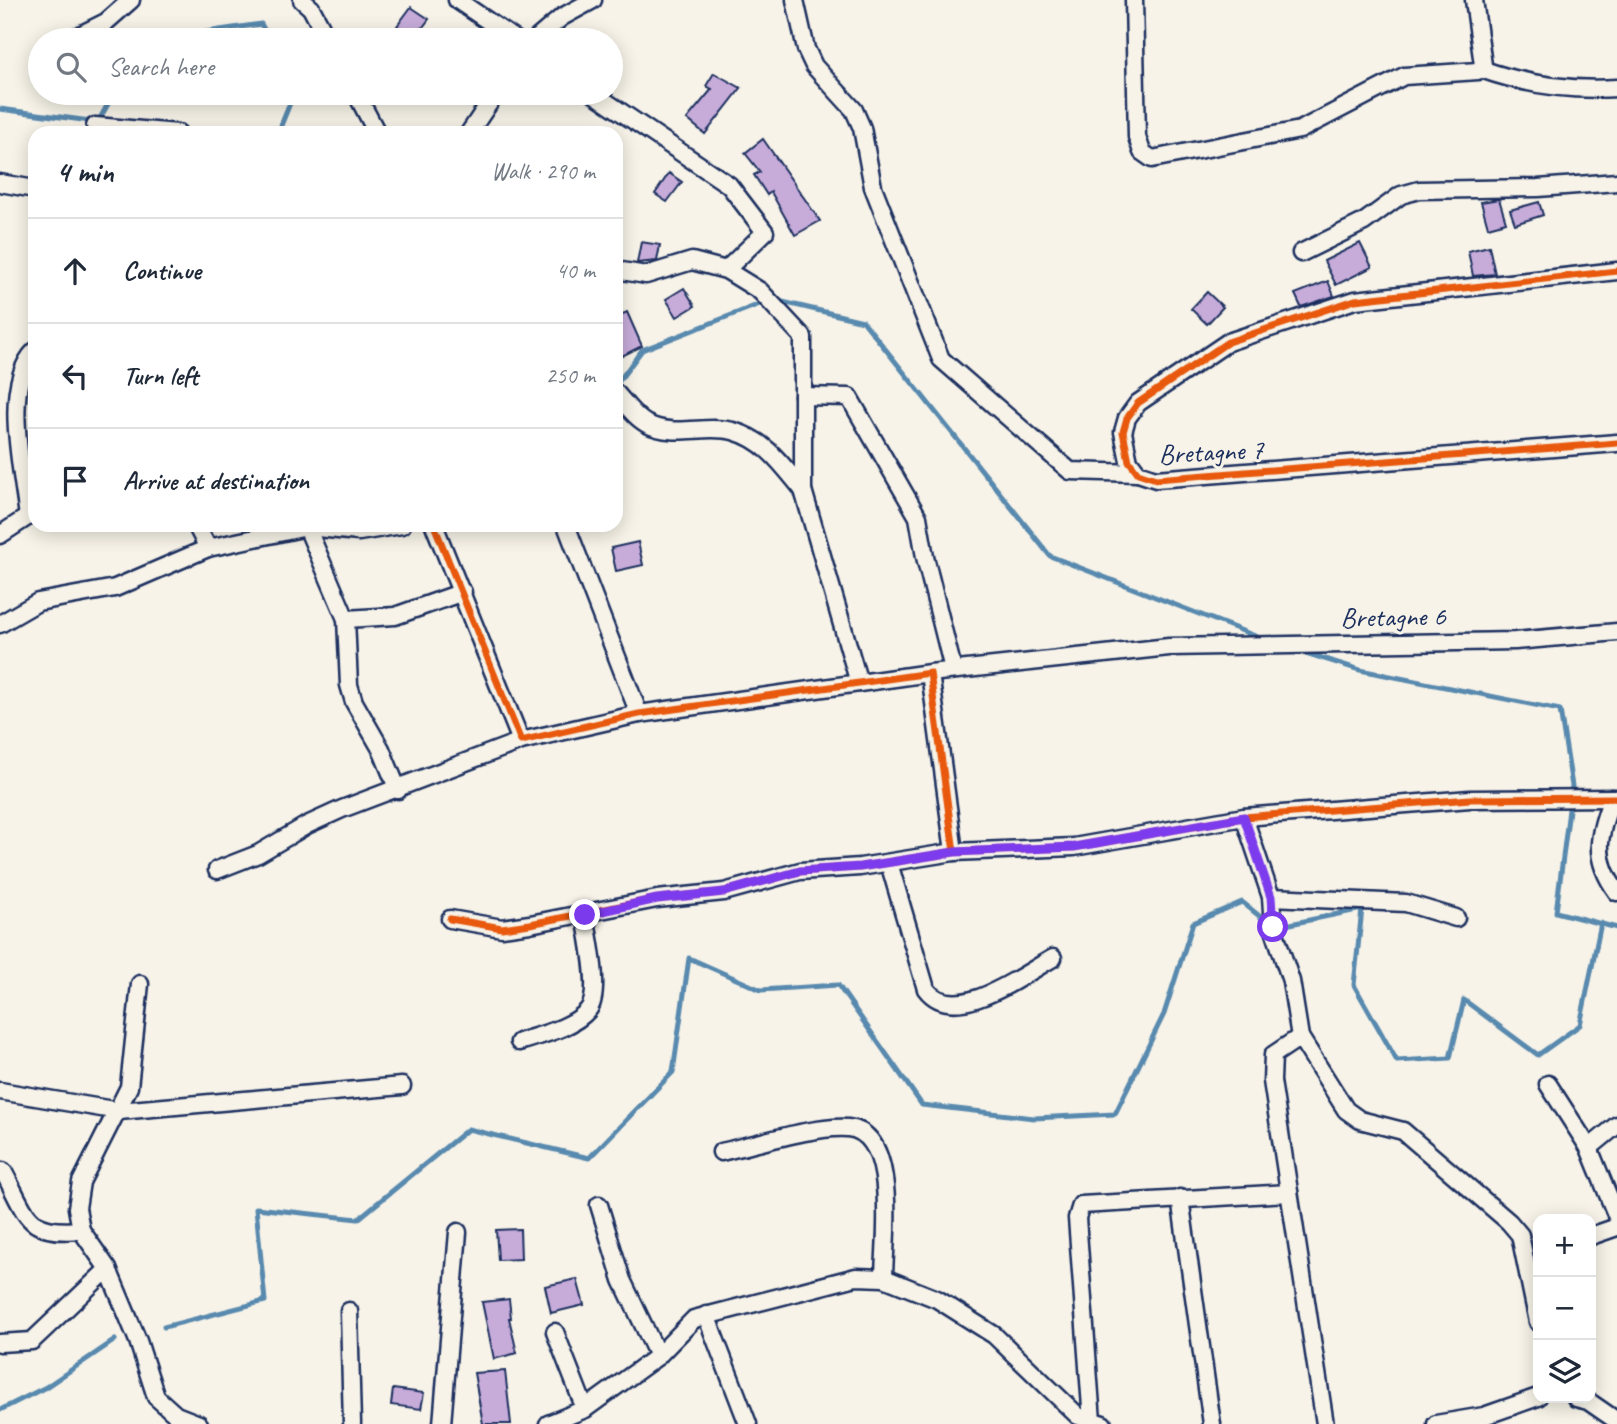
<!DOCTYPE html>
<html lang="en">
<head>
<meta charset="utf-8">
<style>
	body { margin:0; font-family:Caveat,sans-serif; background:#f6f6f7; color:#1f2937 }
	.controls { position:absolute; right:21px; bottom:21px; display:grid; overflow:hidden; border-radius:14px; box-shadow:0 4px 18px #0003 }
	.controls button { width:63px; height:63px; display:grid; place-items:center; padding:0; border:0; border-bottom:2px solid #e0e1e3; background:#fff; color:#1f2937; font:35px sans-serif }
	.stop { position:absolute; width:21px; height:21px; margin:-16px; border:5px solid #7c3aed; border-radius:50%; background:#fff }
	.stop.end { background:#7c3aed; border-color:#fff; box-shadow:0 2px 7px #0008 }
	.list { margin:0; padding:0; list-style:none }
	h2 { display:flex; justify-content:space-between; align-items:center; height:91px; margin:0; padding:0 28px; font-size:30px }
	h2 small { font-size:23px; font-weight:400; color:#747a83 }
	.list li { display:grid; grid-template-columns:46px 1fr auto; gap:21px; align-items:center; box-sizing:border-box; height:105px; padding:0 28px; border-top:2px solid #e0e1e3 }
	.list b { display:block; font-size:26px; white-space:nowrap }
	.list em { font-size:23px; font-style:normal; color:#747a83 }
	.icon { flex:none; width:38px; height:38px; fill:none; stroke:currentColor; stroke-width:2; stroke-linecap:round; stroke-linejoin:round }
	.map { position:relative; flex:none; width:1617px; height:1424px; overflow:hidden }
	.search { position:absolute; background:#fff; box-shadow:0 4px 18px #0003; left:28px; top:28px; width:595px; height:77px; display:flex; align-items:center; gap:18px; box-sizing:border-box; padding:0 24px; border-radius:38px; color:#747a83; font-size:26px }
	.panel { position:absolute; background:#fff; box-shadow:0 4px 18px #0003; left:28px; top:126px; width:595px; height:406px; border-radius:21px }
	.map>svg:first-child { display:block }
</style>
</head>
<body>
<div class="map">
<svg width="1617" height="1424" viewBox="0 0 1617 1424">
	<rect width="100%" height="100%" fill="#f7f3e8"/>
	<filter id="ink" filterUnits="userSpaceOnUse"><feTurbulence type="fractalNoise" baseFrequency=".0143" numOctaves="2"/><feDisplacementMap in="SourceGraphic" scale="14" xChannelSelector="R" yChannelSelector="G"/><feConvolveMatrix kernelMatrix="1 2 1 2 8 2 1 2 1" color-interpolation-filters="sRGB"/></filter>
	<g filter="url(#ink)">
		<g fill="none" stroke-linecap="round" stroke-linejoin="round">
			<g stroke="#5989ae" stroke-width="5">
				<path d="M151 40 261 24 270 40"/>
				<path d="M0 109 98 122 114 93"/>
				<path d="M278 133 294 93"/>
				<path d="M774 300 863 321 1050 556 1263 639"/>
				<path d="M616 385 642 350 765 302"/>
				<path d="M1299 651 1360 670 1560 710 1572 786 1556 912 1617 928"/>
				<path d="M1276 927 1362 909 1354 985 1397 1061 1450 1058 1464 1000 1538 1055 1580 1025 1601 923"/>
				<path d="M164 1327 265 1301 256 1208 358 1219 468 1129 589 1158 673 1072 689 958 761 990 838 985 922 1105 1034 1118 1115 1114 1164 1014 1193 923 1242 902 1268 923"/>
				<path d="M0 1410 46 1387 115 1340"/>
			</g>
		</g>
		<g fill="#c7acda" stroke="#1b2f5e" stroke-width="2">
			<path d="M411 7 429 19 415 38 397 26Z"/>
			<path d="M714 73 741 88 705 134 687 119 712 89 706 86Z"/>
			<path d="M763 139 820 221 795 235 771 192 767 195 754 175 760 172 745 153Z"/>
			<path d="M669 173 682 182 667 202 655 194Z"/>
			<path d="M1499 199 1506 222 1488 227 1481 202Z"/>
			<path d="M1539 202 1543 215 1515 224 1510 210Z"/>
			<path d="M641 242 660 245 657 261 637 263Z"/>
			<path d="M1360 243 1372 267 1336 285 1324 261Z"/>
			<path d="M1489 246 1495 274 1473 276 1468 251Z"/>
			<path d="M1328 281 1334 296 1301 307 1295 294Z"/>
			<path d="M684 288 695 306 677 317 666 299Z"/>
			<path d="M1207 292 1223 307 1207 324 1191 309Z"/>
			<path d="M627 312 642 346 616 359V317Z"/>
			<path d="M638 542 643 565 616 571 611 548Z"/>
			<path d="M520 1229 521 1259 498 1260 496 1230Z"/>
			<path d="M577 1279 584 1305 551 1313 545 1286Z"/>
			<path d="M509 1299 511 1318H509L517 1353 494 1359 482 1302Z"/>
			<path d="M505 1371 511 1424H483L474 1373Z"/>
			<path d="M393 1389 424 1393 421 1409 391 1405Z"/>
		</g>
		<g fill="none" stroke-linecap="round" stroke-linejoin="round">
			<g stroke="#1b2f5e" stroke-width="21">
				<g id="street">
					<path d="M302 0 311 8 328 40"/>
					<path d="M457 0 516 40"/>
					<path d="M795 0 806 49 814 66 854 110 862 128 873 187 941 359 1070 471 1138 473"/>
					<path d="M1134 0 1137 137 1142 152 1152 159 1300 130 1404 76 1478 71 1483 65 1474 0"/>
					<path d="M70 40 106 22 131 0"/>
					<path d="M535 40 562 17 593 0"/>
					<path d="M1481 69C1526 85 1569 91 1617 88"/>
					<path d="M356 93 377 133"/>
					<path d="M593 93 729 185 765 232 726 270"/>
					<path d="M95 126 178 133"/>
					<path d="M469 133 496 93"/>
					<path d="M0 183 35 189"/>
					<path d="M1301 253 1364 222 1401 195 1419 190 1538 188 1617 182"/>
					<path d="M616 270 646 275 692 261 726 270 760 291 803 337V490L859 683"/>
					<path d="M1617 271 1355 300 1228 342 1138 403 1127 418 1123 432 1129 461 1138 473 1156 479 1617 443"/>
					<path d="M616 393C625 403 635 418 647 424 675 438 705 424 733 431 766 440 783 466 803 490"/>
					<path d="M803 396 849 397 918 517 925 557 953 669"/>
					<path d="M28 517C23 471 1 385 35 351"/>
					<path d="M196 525 208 548"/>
					<path d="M306 525 346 619 349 685 354 702 381 749 398 790"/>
					<path d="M434 525 521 741 639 714 930 673 954 852"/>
					<path d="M566 525 639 714"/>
					<path d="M0 535 35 512"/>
					<path d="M346 619 395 616 463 592"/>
					<path d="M0 624 38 602 115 588 208 548 307 527 359 532 402 525"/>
					<path d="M930 673 1169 647 1515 641 1617 632"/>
					<path d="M1612 798C1598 836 1592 858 1617 892"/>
					<path d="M1244 817 1271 897 1273 927 1291 981 1300 1037 1346 1110 1360 1120 1403 1131 1509 1222 1520 1235 1538 1322"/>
					<path d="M889 863 926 989C955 1027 1022 975 1053 958"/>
					<path d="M217 870 258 854 307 825 342 809 521 741"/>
					<path d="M1271 897 1406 903 1456 918"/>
					<path d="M450 919 502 928 530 924 657 899 724 892 800 871 860 867 954 852 1074 847 1244 817 1470 799 1617 798"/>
					<path d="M140 984 129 1087 81 1182 77 1208 81 1230 108 1269 138 1341 156 1397 176 1415 199 1424"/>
					<path d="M1300 1037 1273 1055 1272 1081 1325 1424"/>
					<path d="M519 1042C540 1035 573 1028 588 1010 602 994 588 936 585 915"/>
					<path d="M1548 1084 1589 1148 1617 1217"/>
					<path d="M0 1091 119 1111 402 1086"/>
					<path d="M1589 1148 1617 1125"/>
					<path d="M721 1152C754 1145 817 1125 848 1128 900 1133 884 1242 884 1278"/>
					<path d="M3 1171C28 1216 25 1235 81 1230"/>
					<path d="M1180 1198 1212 1424"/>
					<path d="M599 1205 622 1280 658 1356"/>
					<path d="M1591 1236 1617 1227"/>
					<path d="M349 1311 352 1424"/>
					<path d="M706 1315 748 1424"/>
					<path d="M555 1332 585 1409"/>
					<path d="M0 1343 32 1341 108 1269"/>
					<path d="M1576 1398 1588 1401 1617 1421"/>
					<path d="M1092 1421 1077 1218 1081 1205 1289 1193"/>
					<path d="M442 1424 458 1232"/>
					<path d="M548 1424 585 1409 658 1356 694 1319 856 1277 884 1278 937 1299 994 1335 1078 1416 1103 1424"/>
					<path d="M1436 1424 1484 1416 1538 1397"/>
				</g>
			</g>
			<use href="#street" stroke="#f7f3e8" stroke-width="16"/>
			<g stroke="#f7f3e8" stroke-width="11">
				<g id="cycleway">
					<path d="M1617 271 1355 300 1228 342 1138 403 1127 418 1123 432 1129 461 1138 473 1156 479 1617 443"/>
					<path d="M434 525 521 741 639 714 930 673 954 852"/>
					<path d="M450 919 502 928 530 924 657 899 724 892 800 871 860 867 954 852 1074 847 1244 817 1470 799 1617 798"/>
				</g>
			</g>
			<use href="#cycleway" stroke="#e8590c" stroke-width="7"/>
		</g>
	</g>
	<g fill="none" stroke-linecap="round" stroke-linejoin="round" filter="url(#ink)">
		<path stroke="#7c3aed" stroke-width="9" d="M585 915 657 899 724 892 800 871 860 867 954 852 1074 847 1244 817 1271 897 1273 927"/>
	</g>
	<g text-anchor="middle" stroke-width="6" stroke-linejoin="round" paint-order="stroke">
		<g font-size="28" fill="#1b2f5e" stroke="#f7f3e8">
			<text transform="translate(1211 451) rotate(-3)" y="10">Bretagne 7</text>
			<text transform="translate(1393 616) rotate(-1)" y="10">Bretagne 6</text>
		</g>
	</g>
</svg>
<div class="controls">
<button>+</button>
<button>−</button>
<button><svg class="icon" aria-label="layers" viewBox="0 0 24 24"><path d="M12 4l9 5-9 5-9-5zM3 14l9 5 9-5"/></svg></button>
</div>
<div class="stop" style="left:1273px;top:927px"></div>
<div class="stop end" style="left:585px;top:915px"></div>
<div class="search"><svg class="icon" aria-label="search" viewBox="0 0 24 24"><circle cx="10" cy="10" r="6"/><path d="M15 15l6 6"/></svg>Search here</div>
<section class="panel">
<h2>4 min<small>Walk · 290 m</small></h2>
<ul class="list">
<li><svg class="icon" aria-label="ahead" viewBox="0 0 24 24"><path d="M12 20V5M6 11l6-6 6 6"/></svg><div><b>Continue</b></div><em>40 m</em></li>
<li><svg class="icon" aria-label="left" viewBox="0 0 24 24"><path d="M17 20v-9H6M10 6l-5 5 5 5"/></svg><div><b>Turn left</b></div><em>250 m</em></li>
<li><svg class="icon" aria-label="arrive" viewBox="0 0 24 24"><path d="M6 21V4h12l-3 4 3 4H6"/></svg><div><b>Arrive at destination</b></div></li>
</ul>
</section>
</div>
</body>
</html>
